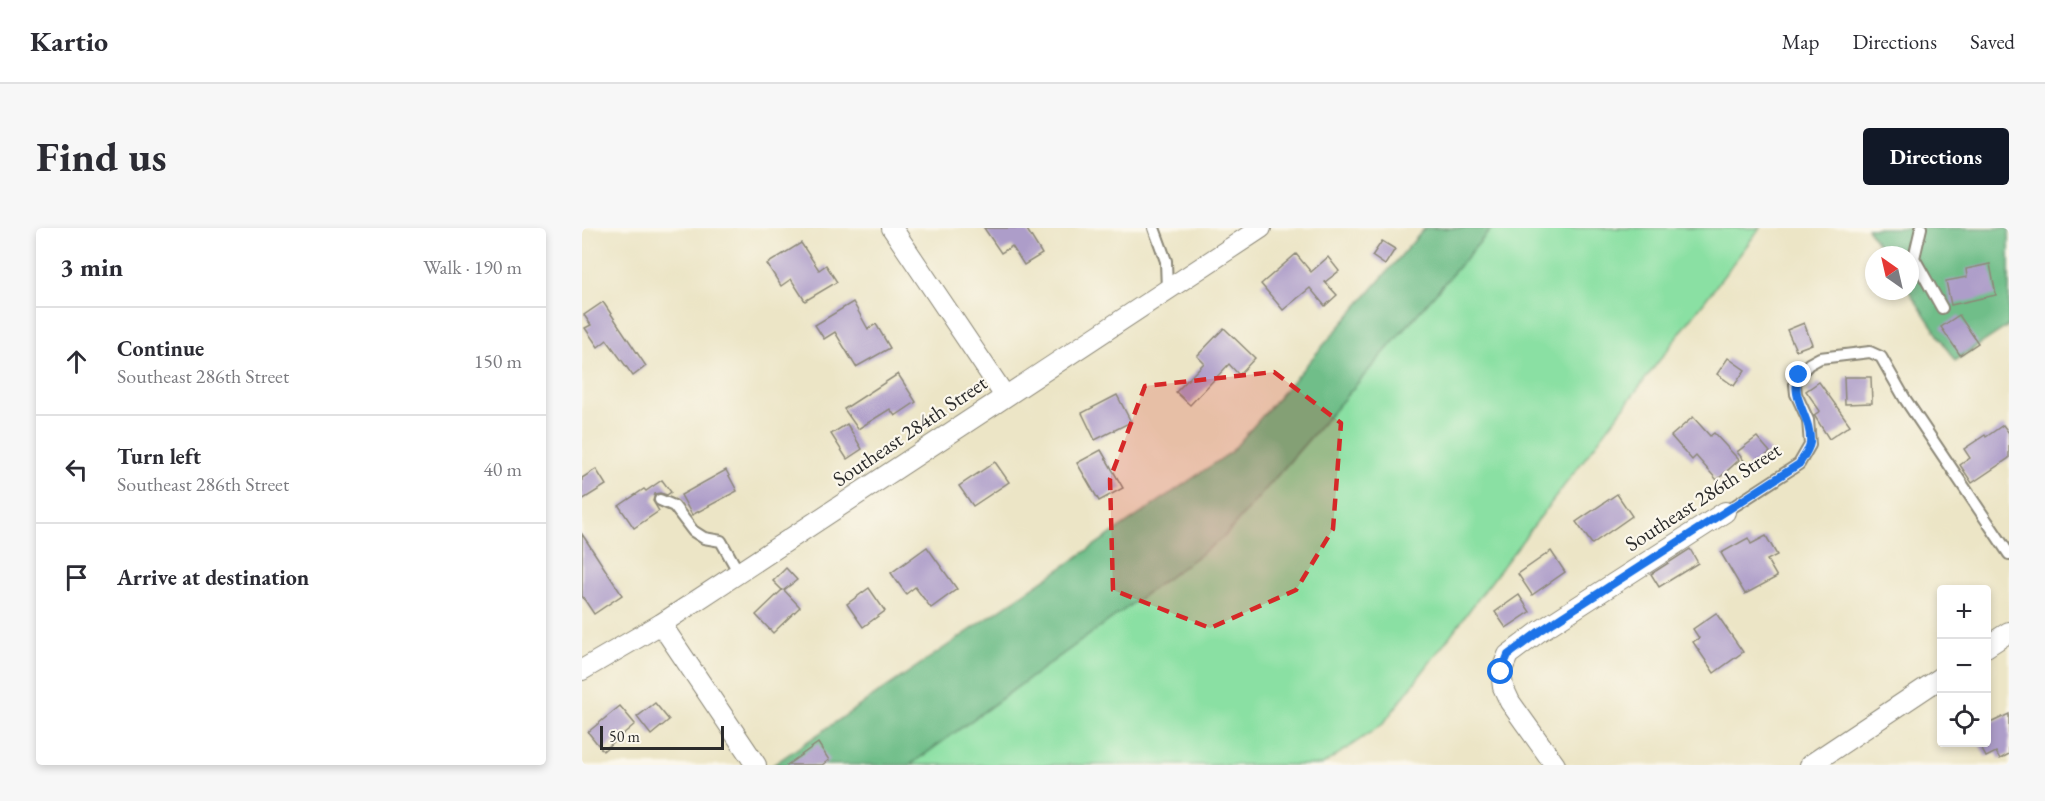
<!DOCTYPE html>
<html lang="en">
<head>
<meta charset="utf-8">
<style>
	body { margin:0; font-family:"EB Garamond",serif; background:#f7f7f7; color:#2b2b33 }
	.controls { position:absolute; right:18px; bottom:18px; display:grid; overflow:hidden; border-radius:6px; box-shadow:0 3px 9px #0003 }
	.controls button { width:54px; height:54px; display:grid; place-items:center; padding:0; border:0; border-bottom:2px solid #e1e1e2; background:#fff; color:#2b2b33; font:30px sans-serif }
	.compass { position:absolute; left:1283px; top:18px; width:54px; height:54px; border-radius:50%; background:#fff; box-shadow:0 3px 9px #0003; rotate:326deg }
	.scale { position:absolute; left:18px; bottom:15px; width:124px; box-sizing:border-box; padding-left:6px; border:3px solid #2b2b2b; border-top:0; font-size:16px; line-height:21px; white-space:nowrap; color:#2b2b2b; -webkit-text-stroke:4px #fbf7ec; paint-order:stroke }
	.stop { position:absolute; width:18px; height:18px; margin:-14px; border:4px solid #1a73e8; border-radius:50%; background:#fff }
	.stop.end { background:#1a73e8; border-color:#fff; box-shadow:0 2px 6px #0008 }
	.list { margin:0; padding:0; list-style:none }
	h2 { display:flex; justify-content:space-between; align-items:center; height:78px; margin:0; padding:0 24px; font-size:26px }
	h2 small { font-size:20px; font-weight:400; color:#7c7c81 }
	.list li { display:grid; grid-template-columns:39px 1fr auto; gap:18px; align-items:center; box-sizing:border-box; height:108px; padding:0 24px; border-top:2px solid #e1e1e2 }
	.list b { display:block; font-size:22px; white-space:nowrap }
	.list p { margin:0; font-size:20px; white-space:nowrap; color:#7c7c81 }
	.list em { font-size:20px; font-style:normal; color:#7c7c81 }
	.icon { flex:none; width:33px; height:33px; fill:none; stroke:currentColor; stroke-width:2; stroke-linecap:round; stroke-linejoin:round }
	.map { position:relative; flex:none; width:1427px; height:537px; overflow:hidden; border-radius:6px }
	header { display:flex; align-items:center; gap:36px; box-sizing:border-box; height:84px; padding:0 30px; background:#fff; border-bottom:2px solid #e1e1e2 }
	header strong { font-size:28px }
	nav { display:flex; gap:33px; margin-inline-start:auto; font-size:21px }
	.intro { display:flex; align-items:center; justify-content:space-between; box-sizing:border-box; height:144px; padding:0 36px }
	h1 { margin:0; font-size:42px }
	.button { padding:15px 27px; border-radius:6px; background:#111827; color:#fff; font-size:21px; font-weight:700 }
	main { display:flex; gap:36px; padding:0 36px }
	aside { flex:1; background:#fff; border-radius:6px; box-shadow:0 3px 9px #0003 }
	.map>svg:first-child { display:block }
</style>
</head>
<body>
<header>
<strong>Kartio</strong>
<nav><a>Map</a><a>Directions</a><a>Saved</a></nav>
</header>
<div class="intro"><h1>Find us</h1><a class="button">Directions</a></div>
<main>
<aside>
<h2>3 min<small>Walk · 190 m</small></h2>
<ul class="list">
<li><svg class="icon" aria-label="ahead" viewBox="0 0 24 24"><path d="M12 20V5M6 11l6-6 6 6"/></svg><div><b>Continue</b><p>Southeast 286th Street</p></div><em>150 m</em></li>
<li><svg class="icon" aria-label="left" viewBox="0 0 24 24"><path d="M17 20v-9H6M10 6l-5 5 5 5"/></svg><div><b>Turn left</b><p>Southeast 286th Street</p></div><em>40 m</em></li>
<li><svg class="icon" aria-label="arrive" viewBox="0 0 24 24"><path d="M6 21V4h12l-3 4 3 4H6"/></svg><div><b>Arrive at destination</b></div></li>
</ul>
</aside>
<div class="map">
<svg width="1427" height="537" viewBox="0 0 1427 537">
	<rect width="100%" height="100%" fill="#fbf7ec"/>
	<filter id="ink" filterUnits="userSpaceOnUse"><feTurbulence type="fractalNoise" baseFrequency=".0167" numOctaves="2"/><feDisplacementMap in="SourceGraphic" scale="12" xChannelSelector="R" yChannelSelector="G"/><feConvolveMatrix kernelMatrix="1 2 1 2 8 2 1 2 1" color-interpolation-filters="sRGB"/></filter>
	<filter id="wash" filterUnits="userSpaceOnUse"><feTurbulence type="fractalNoise" baseFrequency=".008" numOctaves="4" result="noise"/><feDisplacementMap in="SourceGraphic" scale="24" xChannelSelector="R" yChannelSelector="G"/><feGaussianBlur stdDeviation="1.35" result="paint"/><feColorMatrix in="noise" values="0 0 0 0 0 0 0 0 0 0 0 0 0 0 0 0 0 1.4 0 .05"/><feComposite in="paint" operator="in"/></filter>
	<g filter="url(#wash)">
		<rect width="100%" height="100%" fill="#ece5c6"/>
		<path fill="#8ae0a3" stroke="#5a8667" stroke-width="1.5" d="M910 0H1178L801 496 740 537H328L642 309Z"/>
		<g fill="#6fbe89" stroke="#4d745a" stroke-width="1.5">
			<path d="M843 0H910L642 309 328 537H191L649 224Z"/>
			<path d="M1285 0H1427V97L1373 133 1327 63 1328 27H1303Z"/>
		</g>
		<g id="blocks">
			<g fill="#ad9dc9">
				<path d="M402 0H444L460 26 442 37 430 18 419 25Z"/>
				<path d="M800 13 813 21 803 37 790 28Z"/>
				<path d="M219 15 237 42 244 37 255 54 223 73 209 51 199 58 185 36Z"/>
				<path d="M714 26 729 44 746 29 757 43 743 54 755 67 743 78 728 60 701 82 679 56Z"/>
				<path d="M1408 36 1414 67 1369 77 1364 53 1385 49 1384 41Z"/>
				<path d="M21 74 64 138 51 148 25 112 16 119 3 100 9 97 2 87Z"/>
				<path d="M271 74 286 101 294 96 308 120 274 139 253 104 242 111 233 97Z"/>
				<path d="M1377 87 1396 115 1378 127 1359 99Z"/>
				<path d="M1222 95 1230 116 1214 122 1205 102Z"/>
				<path d="M642 100 673 130 657 147 647 136 608 177 594 164 622 135 615 128Z"/>
				<path d="M1146 130 1163 142 1152 158 1135 146Z"/>
				<path d="M316 146 334 174 313 188 308 181 276 201 262 181Z"/>
				<path d="M1262 149H1289L1290 175 1263 176Z"/>
				<path d="M1237 154 1268 197 1247 211 1232 187 1238 183 1224 163Z"/>
				<path d="M535 167 549 194 513 212 500 185Z"/>
				<path d="M1111 189 1128 208 1132 205 1157 232 1135 252 1114 228 1110 232 1089 208Z"/>
				<path d="M265 196 280 221 265 231 249 206Z"/>
				<path d="M1421 197 1427 205V230L1390 255 1378 237 1388 230 1382 221 1403 207 1404 209Z"/>
				<path d="M1175 209 1188 224 1168 240 1155 224Z"/>
				<path d="M519 222 541 260 517 273 495 235Z"/>
				<path d="M413 234 427 254 391 278 377 258Z"/>
				<path d="M14 241 24 257 0 272V250Z"/>
				<path d="M144 242 155 263 110 287 99 267Z"/>
				<path d="M80 252 89 264 85 267 78 265 73 266 71 273 77 283 52 300 37 278 62 261 64 263Z"/>
				<path d="M1035 266 1050 288 1010 316 994 294Z"/>
				<path d="M0 306 40 367 12 386 0 368Z"/>
				<path d="M1184 308 1195 327 1185 332 1195 349 1163 366 1139 325 1166 310 1169 316Z"/>
				<path d="M345 319 375 361 349 380 333 359 324 366 309 345Z"/>
				<path d="M1108 321 1116 335 1077 359 1069 346Z"/>
				<path d="M969 323 983 344 950 367 936 346Z"/>
				<path d="M204 340 215 352 202 362 218 379 191 405 174 387 200 362 191 353Z"/>
				<path d="M287 360 303 383 281 399 265 376Z"/>
				<path d="M937 367 948 384 924 400 913 384Z"/>
				<path d="M1134 385 1161 424 1132 445 1111 414 1117 410 1111 401Z"/>
				<path d="M73 475 87 492 69 507 55 489Z"/>
				<path d="M38 478 53 496 21 523 6 504Z"/>
				<path d="M1427 486V526L1418 531 1414 524 1404 529 1396 514H1404V497Z"/>
				<path d="M236 515 247 532 240 537H205Z"/>
			</g>
		</g>
	</g>
	<g filter="url(#ink)">
		<use href="#blocks" fill-opacity="0" stroke="#8c8878" stroke-width="1.5"/>
		<g fill="none" stroke-linecap="round" stroke-linejoin="round">
			<g stroke="#8c8878" stroke-width="14">
				<g id="lane">
					<path d="M572 0 584 33 585 62"/>
					<path d="M1339 0 1332 30 1360 80"/>
					<path d="M78 272 92 278 111 303 122 310 139 313 157 345"/>
					<path d="M1143 284 1217 236 1228 217 1226 192 1214 166 1213 156 1217 147 1227 136 1238 130 1288 124 1299 129 1323 171 1427 326"/>
				</g>
			</g>
			<g stroke="#8c8878" stroke-width="22">
				<g id="street">
					<path d="M310 0 423 168"/>
					<path d="M79 396 174 537"/>
					<path d="M1404 419 1427 404"/>
					<path d="M0 442 79 396 679 0"/>
					<path d="M973 537 928 474 921 459 919 444 926 427 958 403 1143 284"/>
					<path d="M1228 537 1360 449"/>
				</g>
			</g>
			<use href="#lane" stroke="#fff" stroke-width="10"/>
			<use href="#street" stroke="#fff" stroke-width="20"/>
		</g>
	</g>
	<g fill="none" stroke-linecap="round" stroke-linejoin="round" filter="url(#ink)">
		<path stroke="#1a73e8" stroke-width="8" d="M919 444 926 427 958 403 1217 236C1221 230 1227 222 1228 215 1230 189 1207 170 1217 147"/>
	</g>
	<path fill="#d62828" fill-opacity="0.2" stroke="#d62828" stroke-width="4.5" stroke-dasharray="12 8" stroke-linejoin="round" d="M692 144 759 195 751 301 714 362 628 400 531 362 528 251 563 158Z"/>
	<g text-anchor="middle" stroke-width="4.5" stroke-linejoin="round" paint-order="stroke">
		<g font-size="21" fill="#2b2b2b" stroke="#fbf7ec">
			<text transform="translate(328 203) rotate(-34)" y="7">Southeast 284th Street</text>
			<text transform="translate(1121 269) rotate(-33)" y="7">Southeast 286th Street</text>
		</g>
	</g>
</svg>
<div class="controls">
<button>+</button>
<button>−</button>
<button><svg class="icon" aria-label="locate" viewBox="0 0 24 24"><circle cx="12" cy="12" r="6"/><path d="M12 2v4M12 18v4M2 12h4M18 12h4"/></svg></button>
</div>
<svg class="compass" viewBox="-18 -18 36 36"><path d="M0-13l5 13h-10z" fill="#e53935"/><path d="M0 13l5-13h-10z" fill="#7c7c81"/></svg>
<div class="scale">50 m</div>
<div class="stop" style="left:919px;top:444px"></div>
<div class="stop end" style="left:1217px;top:147px"></div>
</div>
</main>
</body>
</html>
